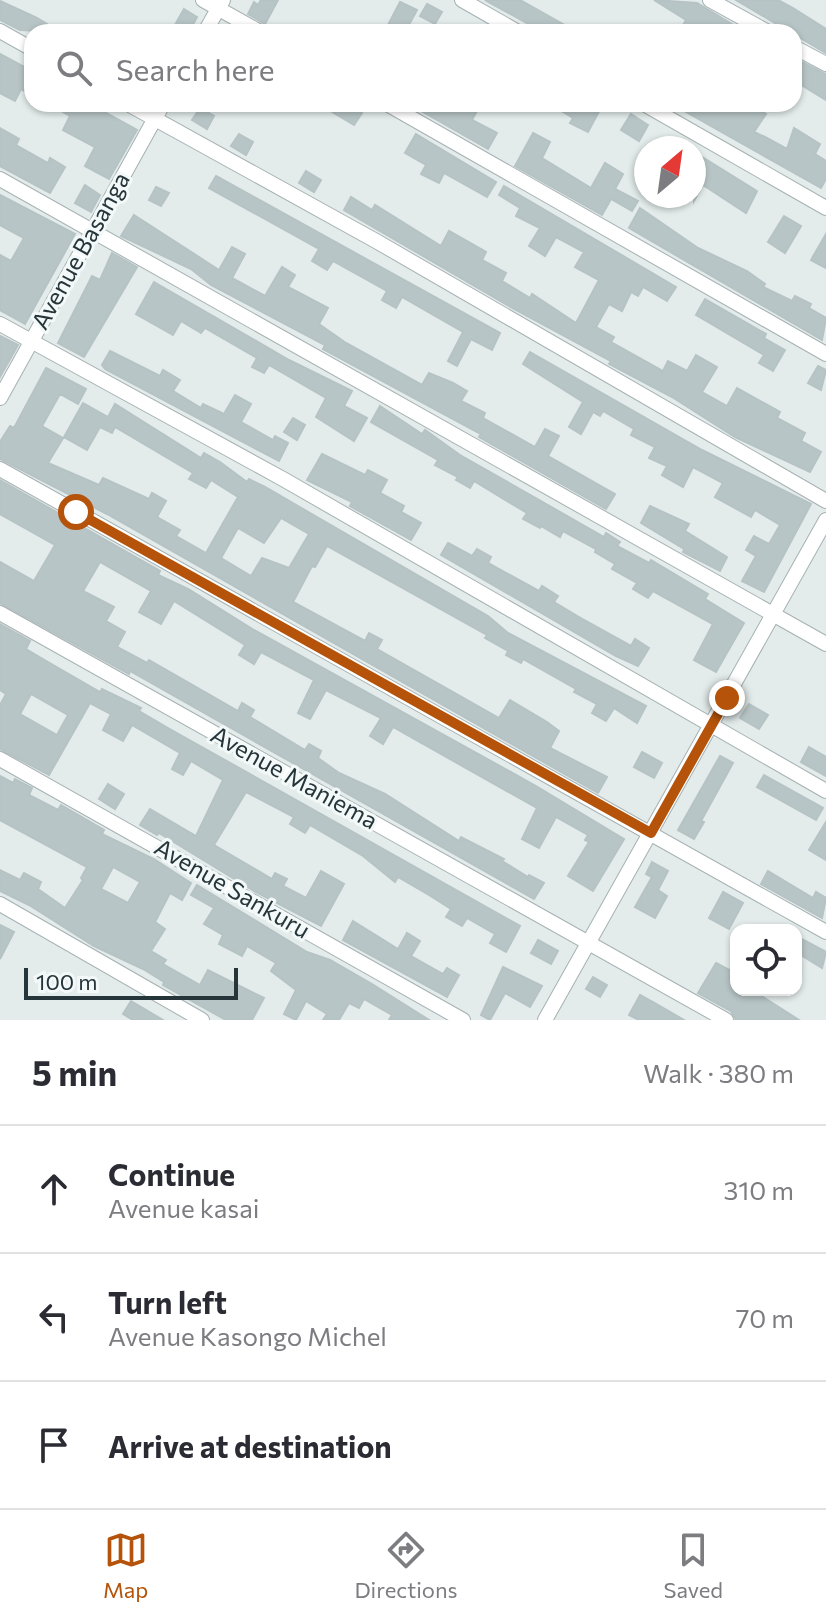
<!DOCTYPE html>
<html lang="en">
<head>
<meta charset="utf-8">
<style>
	body { margin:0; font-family:Commissioner,sans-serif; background:#f7f7f7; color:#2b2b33 }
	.controls { position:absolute; right:24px; bottom:24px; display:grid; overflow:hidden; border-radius:16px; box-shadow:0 2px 6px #0004 }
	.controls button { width:72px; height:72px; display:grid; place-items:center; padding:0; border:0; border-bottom:2px solid #e1e1e2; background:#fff; color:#2b2b33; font:40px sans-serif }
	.compass { position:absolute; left:634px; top:136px; width:72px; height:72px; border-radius:50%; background:#fff; box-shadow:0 2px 6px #0004; rotate:29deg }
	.scale { position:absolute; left:24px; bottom:20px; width:214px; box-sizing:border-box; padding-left:8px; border:4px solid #25353a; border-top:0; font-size:22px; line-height:28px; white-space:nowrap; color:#25353a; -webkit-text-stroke:6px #f3f8f8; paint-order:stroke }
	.stop { position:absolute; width:24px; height:24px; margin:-18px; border:6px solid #b45309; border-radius:50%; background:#fff }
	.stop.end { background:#b45309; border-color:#fff; box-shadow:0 2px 8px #0008 }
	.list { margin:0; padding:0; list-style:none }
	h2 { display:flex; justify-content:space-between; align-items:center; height:104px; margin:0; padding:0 32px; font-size:34px }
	h2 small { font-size:26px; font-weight:400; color:#7c7c81 }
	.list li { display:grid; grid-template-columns:52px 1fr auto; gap:24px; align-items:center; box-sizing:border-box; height:128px; padding:0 32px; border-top:2px solid #e1e1e2 }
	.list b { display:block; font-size:30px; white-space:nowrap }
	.list p { margin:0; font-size:26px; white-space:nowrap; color:#7c7c81 }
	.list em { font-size:26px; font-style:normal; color:#7c7c81 }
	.icon { flex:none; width:44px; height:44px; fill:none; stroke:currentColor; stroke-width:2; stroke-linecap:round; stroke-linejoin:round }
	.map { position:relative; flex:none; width:826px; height:1020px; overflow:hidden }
	.search { position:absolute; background:#fff; box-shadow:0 2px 6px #0004; left:24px; right:24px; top:24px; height:88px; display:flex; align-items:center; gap:20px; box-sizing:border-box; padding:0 28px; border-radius:24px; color:#7c7c81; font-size:30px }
	.sheet { height:488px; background:#fff }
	nav { display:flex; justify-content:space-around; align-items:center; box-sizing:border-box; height:112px; border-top:2px solid #e1e1e2; background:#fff; font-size:22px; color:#7c7c81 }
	nav a { display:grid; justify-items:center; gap:4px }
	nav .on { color:#b45309 }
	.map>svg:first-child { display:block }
</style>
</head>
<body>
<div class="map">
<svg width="826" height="1020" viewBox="0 0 826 1020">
	<rect width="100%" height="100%" fill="#e3ebeb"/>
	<g fill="#b8c5c6" stroke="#b6c3c4" stroke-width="2" fill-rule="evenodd">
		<path d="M261 0H278L265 24 248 14 254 2 258 5Z"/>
		<path d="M485 0H520L577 32H543Z"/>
		<path d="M654 0 697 3 745 32H679L686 20Z"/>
		<path d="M736 0H778L793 8 826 29V53Z"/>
		<path d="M0 1 37 18 60 32 20 30 0 20Z"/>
		<path d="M400 2 417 10 405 32 388 25Z"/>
		<path d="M427 4 442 12 435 24 420 16Z"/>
		<path d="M184 9 197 17 189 32H171Z"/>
		<path d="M0 54 32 71V95L21 89 15 101 0 93Z"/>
		<path d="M794 58 826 74V100L798 83Z"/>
		<path d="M49 104H99L97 108 137 130 109 179 85 166 95 147 63 130 70 116Z"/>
		<path d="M319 104H347L362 113 354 125Z"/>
		<path d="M409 104H449L458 109 461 104H469L478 109 472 120 497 133 488 149Z"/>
		<path d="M550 104H603L588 132 570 123 573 118Z"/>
		<path d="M672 104H737L752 112 755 107 766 114 754 132 765 137 787 149 794 128 820 144 815 154 826 161V179L821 188Z"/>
		<path d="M200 108 214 116 207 129 192 120Z"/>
		<path d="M631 114 648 125 639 141 621 130Z"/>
		<path d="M0 128 19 139 16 145 48 163 50 158 65 167 50 193 0 166Z"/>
		<path d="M533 133 550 142 542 158 591 188 605 163 623 174 615 189 638 201 632 211 611 199 602 215 515 166Z"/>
		<path d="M239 134 253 142 246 155 231 146Z"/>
		<path d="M416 134 496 182 487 197 444 173 439 183 421 174 426 165 405 153Z"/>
		<path d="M699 155 757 191 746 213 703 185 694 201V164Z"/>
		<path d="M306 171 321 180 314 192 299 183Z"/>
		<path d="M216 176 500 333 492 350 471 339 457 366 448 361 463 332 402 297 396 308 382 300 387 291 333 261 327 270 312 261 319 249 209 188Z"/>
		<path d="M85 185 100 195 91 212 75 203Z"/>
		<path d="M504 186 676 287 667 301 643 287 638 296 631 292 622 311 609 304 596 327 614 337 611 342 663 371 668 361 687 371 696 355 717 367 702 392 727 406 737 388 780 412 777 418 805 433 801 441 821 452 810 472 735 437 672 397 609 364 611 361 514 309 344 210 351 197 372 210 375 205 441 246 449 231 486 252 482 260 506 273 502 281 530 298 532 294 576 323 599 280 575 267 584 252 556 237 545 256 529 246 540 228 516 216 520 208 499 195Z"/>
		<path d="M156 187 169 193 161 206 149 200Z"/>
		<path d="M0 195 75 234 25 324 0 310V255L11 261 24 238 0 225Z"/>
		<path d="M640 208 698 248 747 271 765 284 763 287 792 301 795 296 811 304 809 308 826 318 822 340 629 228Z"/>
		<path d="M134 215 219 270 232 247 245 254 232 278 265 296 282 267 295 275 288 287 328 308 319 324 346 343 422 385 429 373 453 383 467 391 461 401 485 413 483 418 535 447 545 429 559 436 548 456 615 494 606 509 479 437 481 434 323 349 325 345 211 285 191 269 121 236Z"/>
		<path d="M784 216 801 226 785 253 768 242Z"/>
		<path d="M826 234V268L811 260Z"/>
		<path d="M112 253 137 267 84 357 58 343 92 276 100 280Z"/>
		<path d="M154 282 289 360 352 391 344 406 367 418 354 441 316 417 326 398 269 365 264 373 252 367 257 358 205 328 201 333 181 321 173 335 136 314Z"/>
		<path d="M705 299 766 334 764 338 785 350 773 371 759 363 764 355 696 315Z"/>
		<path d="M0 336 18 345 0 377Z"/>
		<path d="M110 351 160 376 163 370 180 380 173 391 201 408 203 404 224 414 235 395 251 404 241 422 273 440 275 436 288 443 279 461 105 369 102 365Z"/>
		<path d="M530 352 702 450 811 504 764 592 742 581 756 556 746 550 754 536 769 544 780 525 755 510 751 517 715 497 723 483 693 467 683 487 662 475 667 466 649 458 655 447 631 435 634 429 603 411 600 416 593 412 581 434 569 427 583 402 523 364Z"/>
		<path d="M818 366 826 370 821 390 808 383Z"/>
		<path d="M46 368 86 389 78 404 60 394 42 426 63 438 48 463 99 485 103 478 149 499 152 493 166 501 157 517 180 530 176 536 206 553 238 497 211 480 206 488 189 479 193 473 115 427 112 433 100 427 87 450 64 437 83 403 108 417 115 404 201 458 204 453 220 462 247 482 249 479 265 487 488 616 508 633 646 706 637 723 614 708 606 721 592 713 597 704 574 692 576 689 523 659 521 663 506 655 508 651 485 638 487 635 327 546 315 567 312 566 293 602 365 641 369 633 382 640 377 649 499 718 510 700 547 722 559 731 550 748 607 777 598 793 107 514 0 459V442L10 426 14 428ZM281 518 309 534 289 568 262 558 251 576 221 558 238 528 264 543Z"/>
		<path d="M380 406 422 434 425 430 460 455 604 537 606 533 620 542 617 546 649 563 651 560 708 594 705 599 744 623 716 672 694 660 713 624 653 591 648 598 633 589 637 583 612 569 615 564 595 552 596 549 563 531 560 537 541 526 540 528 523 519 527 513 474 481 470 488 456 480 458 477 435 465 438 460 371 422Z"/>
		<path d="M293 418 305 425 297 440 284 432Z"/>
		<path d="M322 454 365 475 368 470 387 480 380 493 404 506 401 512 421 523 411 540 350 506 352 502 307 480Z"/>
		<path d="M0 480 160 571 158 575 188 589 254 630 536 786 624 839 593 891 568 876 589 842 585 840 588 835 556 817 539 848 522 839 537 808 393 727 383 744 370 736 381 718 326 690 310 719 298 713 314 680 261 652 254 664 239 655 245 645 174 601 161 624 139 612 151 591 100 562 83 591 114 607 106 621 125 632 117 647 147 663 149 660 238 711 242 703 254 710 250 717 305 750 309 744 321 751 318 758 339 773 385 794 459 841 461 837 504 859 502 861 528 877 529 875 544 883 534 899 130 671 129 674 0 603V562L34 581 55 545 0 514Z"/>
		<path d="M650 506 689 524 685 531 727 557 720 571 683 552 684 549 641 523Z"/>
		<path d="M448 543 472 556 477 549 491 557 488 563 539 591 542 586 558 596 554 602 584 620 631 646 635 639 649 648 638 666 616 656 441 555Z"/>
		<path d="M0 624 30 641 26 649 48 662 100 692 102 689 141 708 139 711 168 728 520 926 506 952 490 943 495 934 467 918 462 926 446 917 451 909 429 895 398 877 395 882 363 856 310 825 305 833 290 824 294 817 246 792 214 845 272 879 275 873 287 879 283 886 306 898 321 871 344 884 321 926 254 891 159 833 157 835 140 825 150 809 196 836 223 780 191 761 183 775 172 769 180 753 132 725 123 741 103 730 111 714 90 703 49 775 0 749V705L6 694 0 690ZM31 694 68 715 57 735 20 714Z"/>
		<path d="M749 704 768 715 759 729 740 718Z"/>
		<path d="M809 747 826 757V776L801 762Z"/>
		<path d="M642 752 662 763 654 778 634 767Z"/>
		<path d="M720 756 733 763 701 821 704 822 694 839 678 830Z"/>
		<path d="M764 775 823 808 816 820 757 787Z"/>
		<path d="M0 776 13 783 15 779 32 788 29 795 58 810 61 805 104 830 102 834 154 859 191 883 182 900 170 893 155 922 165 929 151 951 166 960 163 964 200 985 208 970 264 998 252 1020H226L163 985 164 982 143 969 94 946 29 905 0 891V870L20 880 24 873 41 882 38 889 65 908 83 880 81 878 87 867 0 820ZM113 867 140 882 128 903 101 889Z"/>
		<path d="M108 784 124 794 115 809 99 799Z"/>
		<path d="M826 822V860L809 850Z"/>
		<path d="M652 862 668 871 658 890 667 896 655 918 635 907 652 877 646 874Z"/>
		<path d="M768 871 813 898 816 892 826 898 822 918 761 884Z"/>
		<path d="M197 885 307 952 330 960 372 984 429 1020H389L392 1015 364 999 359 1008 349 1003 339 1020H323L327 1014 306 1001 296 1020 284 1014 296 990 271 971 276 963 247 946 242 956 219 944 223 935 204 924 214 908 191 895Z"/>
		<path d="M723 892 743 903 729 929 709 918Z"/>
		<path d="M353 921 398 949 407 933 420 941 411 956 443 974 447 968 459 975 447 997 343 940Z"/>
		<path d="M0 925 14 932 0 959Z"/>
		<path d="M796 936 826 952 822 968 796 952Z"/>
		<path d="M538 940 558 951 551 964 531 953Z"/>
		<path d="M716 963 733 972 729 979 736 983V990L758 994 799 1020H736L731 1011 698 993Z"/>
		<path d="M503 967 542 986 530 1007 505 993 490 1020 481 1015Z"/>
		<path d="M593 977 607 985 600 997 586 989Z"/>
		<path d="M640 995 653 1002 684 1020H639L629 1015Z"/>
		<path d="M131 1001 163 1020H133L123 1014Z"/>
	</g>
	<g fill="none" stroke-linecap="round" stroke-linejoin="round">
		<g stroke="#a6b1b2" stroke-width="16">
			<g id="street">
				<path d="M203 0 260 32"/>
				<path d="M462 0 518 32"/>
				<path d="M710 0 768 32"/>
				<path d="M0 31 32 49"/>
				<path d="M205 32 223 0"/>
				<path d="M794 47 826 64"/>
				<path d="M128 104 376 241 826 501"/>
				<path d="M387 104 826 354"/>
				<path d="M644 104 826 208"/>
				<path d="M0 179 826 644"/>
				<path d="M0 324 283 479 826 791"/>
				<path d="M0 398 163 104"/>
				<path d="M0 469 826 932"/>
				<path d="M0 613 726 1020"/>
				<path d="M0 759 463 1020"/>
				<path d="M0 904 202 1020"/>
				<path d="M545 1020 826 520"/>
			</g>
		</g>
		<use href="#street" stroke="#fff" stroke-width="14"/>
	</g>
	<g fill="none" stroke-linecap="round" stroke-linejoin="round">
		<path stroke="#b45309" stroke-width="10" d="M76 512 651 833 727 698"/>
	</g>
	<g text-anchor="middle" stroke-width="6" stroke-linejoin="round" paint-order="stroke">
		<g font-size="24" fill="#25353a" stroke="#f3f8f8">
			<text transform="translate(81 251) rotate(-61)" y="8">Avenue Basanga</text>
			<text transform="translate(294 778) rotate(29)" y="8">Avenue Maniema</text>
			<text transform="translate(232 889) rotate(30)" y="8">Avenue Sankuru</text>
		</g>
	</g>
</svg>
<div class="controls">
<button><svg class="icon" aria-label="locate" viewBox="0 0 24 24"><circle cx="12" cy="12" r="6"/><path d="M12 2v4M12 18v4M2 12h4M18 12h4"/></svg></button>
</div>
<svg class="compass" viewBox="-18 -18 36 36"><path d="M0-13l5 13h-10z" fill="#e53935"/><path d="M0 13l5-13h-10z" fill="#7c7c81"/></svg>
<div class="scale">100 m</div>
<div class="stop" style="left:76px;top:512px"></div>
<div class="stop end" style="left:727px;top:698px"></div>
<div class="search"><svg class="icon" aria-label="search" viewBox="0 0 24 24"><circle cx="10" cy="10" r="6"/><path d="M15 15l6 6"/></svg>Search here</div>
</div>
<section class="sheet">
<h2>5 min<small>Walk · 380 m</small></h2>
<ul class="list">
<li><svg class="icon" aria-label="ahead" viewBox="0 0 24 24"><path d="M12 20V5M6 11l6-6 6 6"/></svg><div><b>Continue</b><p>Avenue kasai</p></div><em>310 m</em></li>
<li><svg class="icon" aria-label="left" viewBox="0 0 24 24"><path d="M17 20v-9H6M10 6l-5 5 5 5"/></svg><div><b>Turn left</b><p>Avenue Kasongo Michel</p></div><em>70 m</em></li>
<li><svg class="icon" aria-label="arrive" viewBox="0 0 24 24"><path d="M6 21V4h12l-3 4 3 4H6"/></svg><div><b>Arrive at destination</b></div></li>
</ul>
</section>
<nav>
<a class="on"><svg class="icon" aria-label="map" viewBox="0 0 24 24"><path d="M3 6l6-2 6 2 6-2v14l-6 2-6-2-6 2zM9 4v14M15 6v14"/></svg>Map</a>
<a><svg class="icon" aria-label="directions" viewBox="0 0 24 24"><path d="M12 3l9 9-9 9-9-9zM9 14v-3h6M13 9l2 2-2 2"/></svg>Directions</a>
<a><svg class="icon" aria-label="saved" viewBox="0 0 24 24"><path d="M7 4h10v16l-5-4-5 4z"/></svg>Saved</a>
</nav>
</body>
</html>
